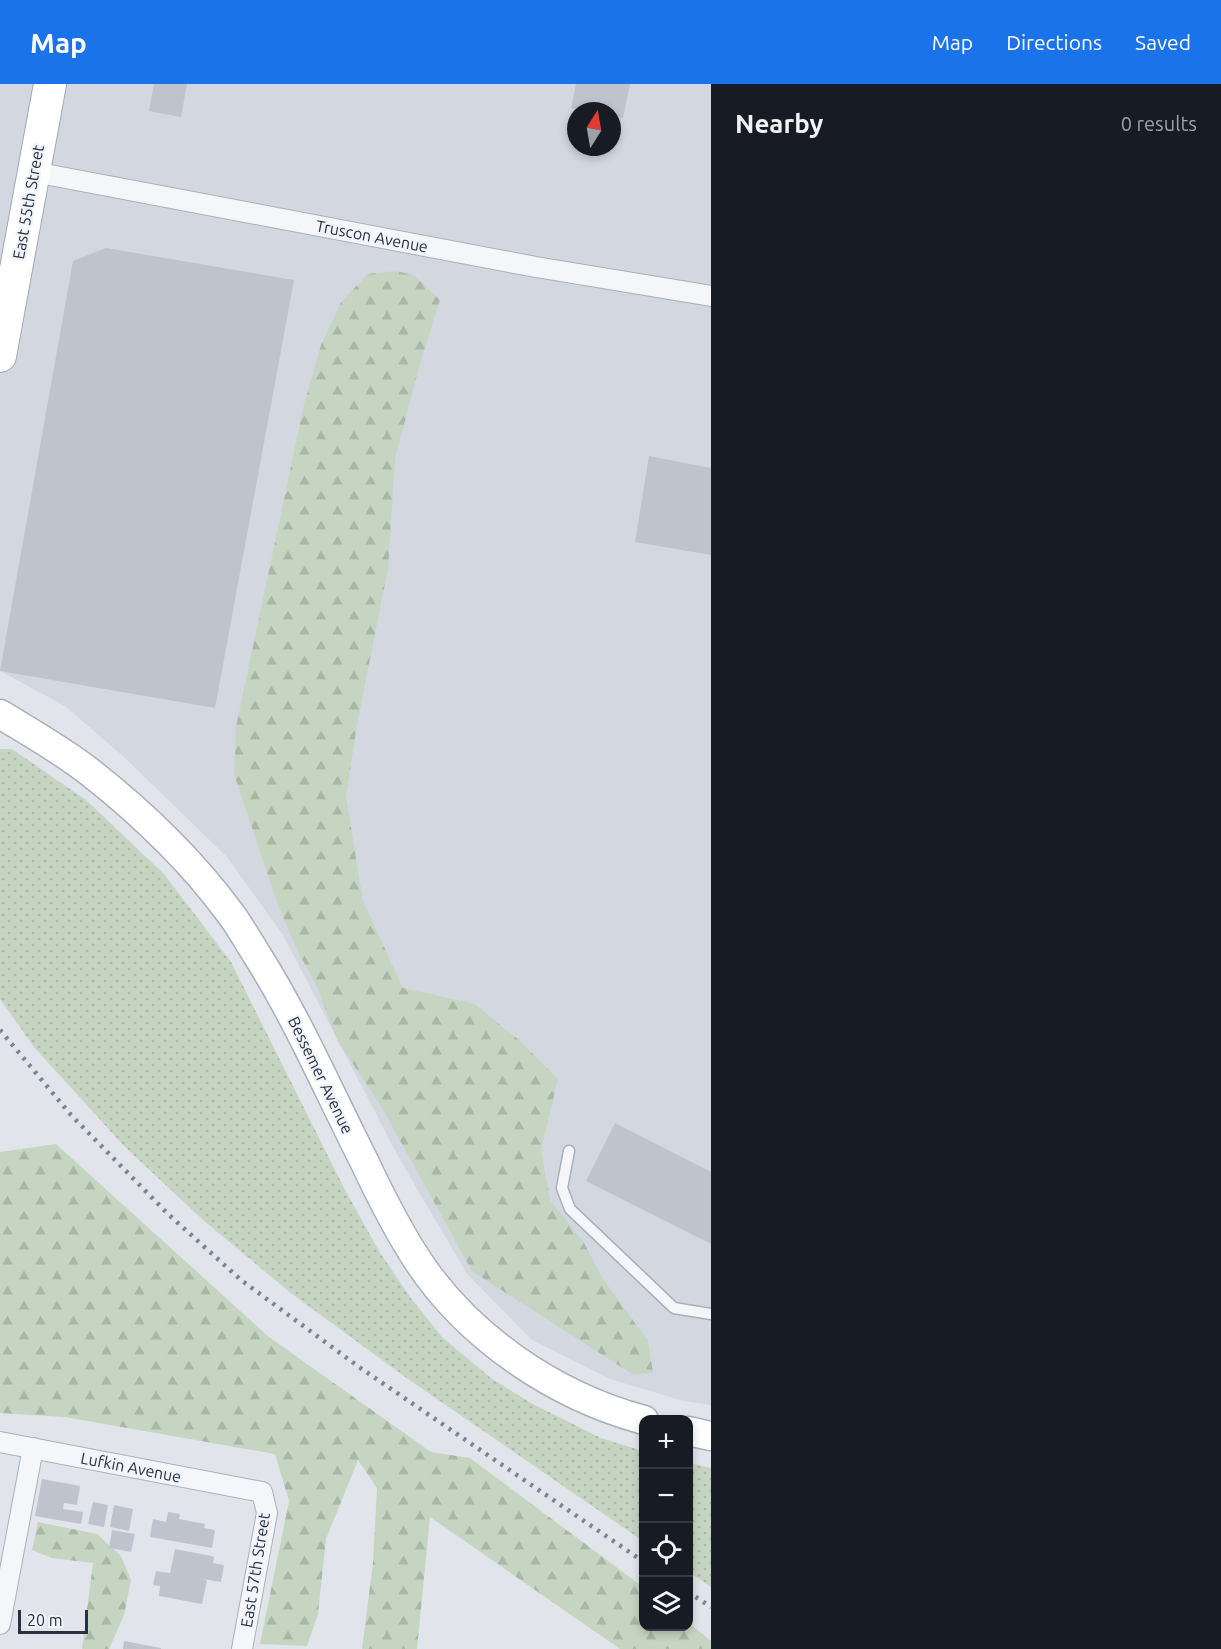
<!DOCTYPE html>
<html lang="en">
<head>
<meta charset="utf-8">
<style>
	body { margin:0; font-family:Ubuntu,sans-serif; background:#242831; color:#f1f3f6 }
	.controls { position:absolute; right:18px; bottom:18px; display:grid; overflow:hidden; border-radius:12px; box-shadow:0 3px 9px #0003 }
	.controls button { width:54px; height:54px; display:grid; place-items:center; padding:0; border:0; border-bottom:2px solid #363941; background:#171b24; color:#f1f3f6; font:30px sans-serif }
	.compass { position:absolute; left:567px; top:18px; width:54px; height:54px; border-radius:50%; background:#171b24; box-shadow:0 3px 9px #0003; rotate:11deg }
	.scale { position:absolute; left:18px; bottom:15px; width:70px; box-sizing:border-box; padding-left:6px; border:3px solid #283144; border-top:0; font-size:16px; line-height:21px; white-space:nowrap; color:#283144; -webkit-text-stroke:4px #f1f4f8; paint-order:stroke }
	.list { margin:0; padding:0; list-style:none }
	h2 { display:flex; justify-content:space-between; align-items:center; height:78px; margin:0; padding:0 24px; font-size:26px }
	h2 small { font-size:20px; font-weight:400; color:#9ea1a6 }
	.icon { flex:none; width:33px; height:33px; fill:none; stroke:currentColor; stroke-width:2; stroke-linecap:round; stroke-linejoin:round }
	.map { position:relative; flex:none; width:711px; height:1565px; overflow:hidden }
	header { display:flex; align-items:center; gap:36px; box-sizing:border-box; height:84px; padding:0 30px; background:#1a73e8; color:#fff }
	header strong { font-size:28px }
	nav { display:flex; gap:33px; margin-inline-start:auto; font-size:21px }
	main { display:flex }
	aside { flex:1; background:#171b24 }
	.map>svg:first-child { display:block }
</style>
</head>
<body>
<header>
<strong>Map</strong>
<nav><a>Map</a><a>Directions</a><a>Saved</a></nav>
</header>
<main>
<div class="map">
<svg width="711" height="1565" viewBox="0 0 711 1565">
	<defs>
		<pattern id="grass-dots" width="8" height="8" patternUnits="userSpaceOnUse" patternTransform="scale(1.5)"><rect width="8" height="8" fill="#c6d5c1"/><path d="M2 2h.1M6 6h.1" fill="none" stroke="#aab7a7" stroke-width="1.8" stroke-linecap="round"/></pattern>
		<pattern id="forest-firs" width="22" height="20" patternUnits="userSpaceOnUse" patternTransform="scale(1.5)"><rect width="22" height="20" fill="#c6d5c1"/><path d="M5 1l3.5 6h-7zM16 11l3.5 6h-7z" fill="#aab7a7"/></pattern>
	</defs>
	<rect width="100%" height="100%" fill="#e1e5eb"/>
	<path fill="#d3d7e0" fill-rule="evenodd" d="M0 0H711V1321L684 1317 610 1295 532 1256 467 1190 399 1074 283 851 227 773 124 673 65 622 0 587ZM576 27H612V63H576Z"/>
	<g fill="url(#grass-dots)">
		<path d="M0 665H12L86 716 164 790 231 878 344 1104 379 1167 410 1213 442 1253 491 1294 531 1319 601 1354 643 1367V1457L408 1295 292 1210 203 1136 124 1062 34 963 0 915Z"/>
		<path d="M689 1379 711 1384V1503L689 1488Z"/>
	</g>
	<g fill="url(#forest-firs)">
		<path d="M395 187 414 191 440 216 419 283 395 375 388 484 357 641 346 713 363 817 403 904 475 920 519 956 558 995 541 1066 550 1116 583 1157 603 1195 648 1257 653 1289 632 1290 472 1187 381 1022 337 956 315 898 298 868 278 821 234 690 236 643 304 320 321 261 341 218 368 190Z"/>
		<path d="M56 1060 269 1253 431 1368 470 1374 643 1503 644 1542H688L689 1539 711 1557V1565H620L430 1433 417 1565H362L373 1478 377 1404 358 1376 326 1455 318 1530 307 1562 260 1560 289 1417 275 1370 65 1333 0 1329V1068Z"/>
		<path d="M38 1438 97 1450 121 1472 131 1496 124 1531 109 1565H82L93 1479 52 1474 32 1466Z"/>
	</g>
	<g fill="#bec3ce">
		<path d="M154 0H187L181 33 149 27Z"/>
		<path d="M576 0H630L623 34 612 32V27H588L571 24Z"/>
		<path d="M106 164 294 196 215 624 0 587 73 177Z"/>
		<path d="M649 372 711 384V471L635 458Z"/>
		<path d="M615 1039 711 1088V1160L586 1097Z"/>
		<path d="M42 1395 80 1402 77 1421 64 1419 63 1425 83 1428 81 1440 35 1432Z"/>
		<path d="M93 1418 108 1421 104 1443 88 1440Z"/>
		<path d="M114 1421 133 1425 129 1447 110 1443Z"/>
		<path d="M168 1428 180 1430 179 1435 205 1440 204 1444 215 1446 212 1464 150 1453 153 1435 166 1438Z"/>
		<path d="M112 1446 135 1450 131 1468 109 1464Z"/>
		<path d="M175 1465 211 1472 214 1473 213 1479 224 1481 221 1498 197 1494 207 1496 202 1520 159 1512 160 1502 153 1501 156 1487 170 1489Z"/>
		<path d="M124 1557 161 1564V1565H123Z"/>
	</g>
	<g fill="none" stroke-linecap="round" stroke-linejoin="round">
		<g stroke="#aaafb9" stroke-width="13">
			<path id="lane" d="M569 1067 562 1104 570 1125 674 1224 711 1230"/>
		</g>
		<g stroke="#aaafb9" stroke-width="22">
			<g id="street">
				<path d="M34 88 536 183 711 212"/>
				<path d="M0 1358 262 1408 267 1429 242 1565"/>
				<path d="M0 1540 33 1364"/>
			</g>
		</g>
		<g stroke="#aaafb9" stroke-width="31">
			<g id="secondary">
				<path d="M0 630C31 649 63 667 91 689 143 730 191 776 230 829 240 842 248 857 257 871 298 936 329 1008 364 1077 380 1111 397 1145 418 1177 469 1254 555 1312 644 1336"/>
				<path d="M688 1347 711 1352"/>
			</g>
		</g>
		<g stroke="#9fa8b8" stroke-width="34">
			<path id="primary" d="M0 272 50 0"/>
		</g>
		<use href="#lane" stroke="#f4f6f9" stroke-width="10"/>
		<use href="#street" stroke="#f4f6f9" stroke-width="20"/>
		<use href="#secondary" stroke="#fff" stroke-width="28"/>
		<use href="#primary" stroke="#fff" stroke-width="32"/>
		<g stroke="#798396" stroke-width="4.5" stroke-dasharray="3 6" stroke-linecap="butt">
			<path d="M0 946 71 1031 168 1130 241 1196 359 1283 644 1478"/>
			<path d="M688 1508 711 1523"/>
		</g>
	</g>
	<g text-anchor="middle" stroke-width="4.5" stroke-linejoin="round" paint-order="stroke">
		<g font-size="16" fill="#283144" stroke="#f1f4f8">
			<text transform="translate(28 118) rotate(-80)" y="6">East 55th Street</text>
			<text transform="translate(372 152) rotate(11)" y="6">Truscon Avenue</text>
			<text transform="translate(321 991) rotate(64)" y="6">Bessemer Avenue</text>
			<text transform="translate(131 1383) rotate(11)" y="6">Lufkin Avenue</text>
			<text transform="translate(255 1486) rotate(-81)" y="6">East 57th Street</text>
		</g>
	</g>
</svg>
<div class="controls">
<button>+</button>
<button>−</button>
<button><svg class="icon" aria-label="locate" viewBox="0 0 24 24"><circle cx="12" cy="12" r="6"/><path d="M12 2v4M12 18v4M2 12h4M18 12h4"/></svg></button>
<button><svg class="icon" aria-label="layers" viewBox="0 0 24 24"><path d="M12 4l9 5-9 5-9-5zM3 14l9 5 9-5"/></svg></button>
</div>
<svg class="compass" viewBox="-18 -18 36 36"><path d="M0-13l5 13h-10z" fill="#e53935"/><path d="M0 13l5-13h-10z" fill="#9ea1a6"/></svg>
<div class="scale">20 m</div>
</div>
<aside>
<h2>Nearby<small>0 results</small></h2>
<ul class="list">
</ul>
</aside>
</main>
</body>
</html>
